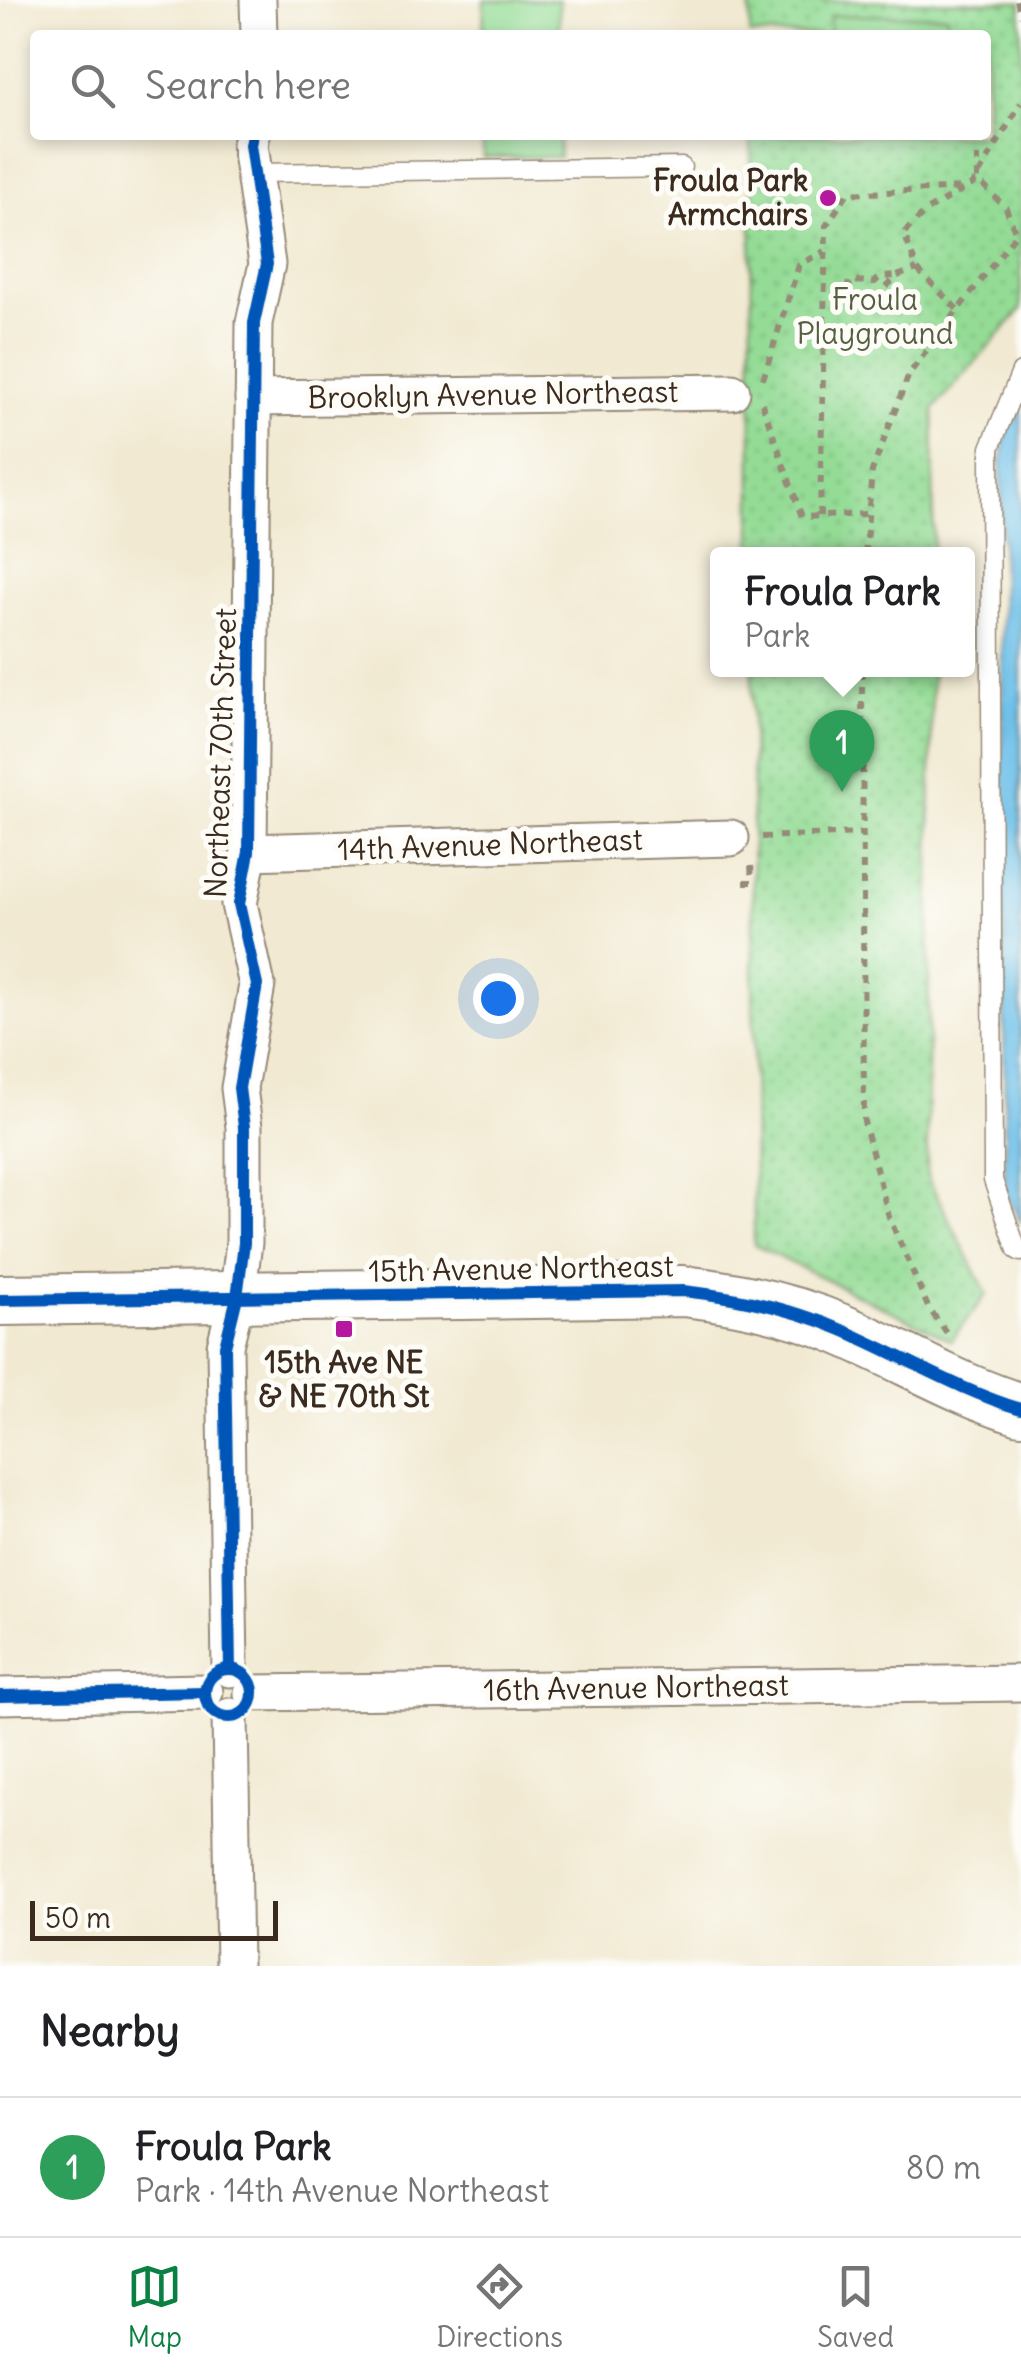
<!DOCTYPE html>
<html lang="en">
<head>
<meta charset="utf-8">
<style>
	body { margin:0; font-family:Delius,sans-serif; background:#f6f6f6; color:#202124 }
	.scale { position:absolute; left:30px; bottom:25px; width:248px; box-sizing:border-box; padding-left:10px; border:5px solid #3b2a1e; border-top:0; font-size:28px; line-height:35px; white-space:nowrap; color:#3b2a1e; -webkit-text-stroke:8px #fdfcf7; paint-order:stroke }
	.you { position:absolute; left:498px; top:998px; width:35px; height:35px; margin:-25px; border:8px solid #fff; border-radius:50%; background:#1a73e8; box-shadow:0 0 0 15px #1a73e833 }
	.badge { display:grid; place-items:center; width:65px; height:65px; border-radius:50%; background:#0b8043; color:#fff; font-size:32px; font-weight:700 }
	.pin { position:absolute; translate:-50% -82px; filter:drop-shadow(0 2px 5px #0008) }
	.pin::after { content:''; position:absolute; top:52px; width:35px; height:30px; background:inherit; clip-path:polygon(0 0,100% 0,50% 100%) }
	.popup { position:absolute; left:710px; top:547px; width:265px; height:130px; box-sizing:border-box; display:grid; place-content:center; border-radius:10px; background:#fff; filter:drop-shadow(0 2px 8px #0005); font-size:32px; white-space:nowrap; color:#757577 }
	.popup b { font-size:38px; color:#202124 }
	.popup::after { content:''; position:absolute; left:50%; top:100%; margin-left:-20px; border:20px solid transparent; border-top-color:#fff }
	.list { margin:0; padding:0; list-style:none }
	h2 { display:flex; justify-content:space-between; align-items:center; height:130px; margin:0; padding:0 40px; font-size:42px }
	h2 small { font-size:32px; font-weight:400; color:#757577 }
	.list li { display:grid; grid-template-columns:65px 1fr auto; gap:30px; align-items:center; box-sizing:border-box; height:140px; padding:0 40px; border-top:2px solid #e0e0e0 }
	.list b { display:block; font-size:38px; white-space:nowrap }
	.list p { margin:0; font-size:32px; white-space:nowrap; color:#757577 }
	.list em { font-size:32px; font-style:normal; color:#757577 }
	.icon { flex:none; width:55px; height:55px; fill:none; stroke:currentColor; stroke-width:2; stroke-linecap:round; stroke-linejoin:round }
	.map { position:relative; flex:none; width:1021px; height:1966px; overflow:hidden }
	.search { position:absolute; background:#fff; box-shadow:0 5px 15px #0003; left:30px; right:30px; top:30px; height:110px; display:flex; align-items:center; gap:25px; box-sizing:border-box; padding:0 35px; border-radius:10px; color:#757577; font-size:38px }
	.sheet { height:270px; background:#fff }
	nav { display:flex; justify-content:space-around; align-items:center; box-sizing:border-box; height:140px; border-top:2px solid #e0e0e0; background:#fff; font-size:28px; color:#757577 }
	nav a { display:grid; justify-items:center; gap:5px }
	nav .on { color:#0b8043 }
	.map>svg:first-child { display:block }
</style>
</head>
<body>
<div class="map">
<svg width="1021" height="1966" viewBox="0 0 1021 1966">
	<defs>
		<pattern id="park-dots" width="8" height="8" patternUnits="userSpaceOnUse" patternTransform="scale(2.5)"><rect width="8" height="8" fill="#94dc96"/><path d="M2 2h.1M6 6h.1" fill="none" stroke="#80bd81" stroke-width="1.8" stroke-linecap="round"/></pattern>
	</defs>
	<rect width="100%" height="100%" fill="#fdfcf7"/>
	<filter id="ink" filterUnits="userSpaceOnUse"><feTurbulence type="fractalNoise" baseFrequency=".01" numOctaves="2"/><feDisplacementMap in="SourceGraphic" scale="20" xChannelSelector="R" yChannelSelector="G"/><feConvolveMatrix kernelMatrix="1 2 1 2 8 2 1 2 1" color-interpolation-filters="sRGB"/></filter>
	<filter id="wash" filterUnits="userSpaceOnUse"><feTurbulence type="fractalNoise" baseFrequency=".0048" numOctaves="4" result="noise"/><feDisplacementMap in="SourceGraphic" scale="40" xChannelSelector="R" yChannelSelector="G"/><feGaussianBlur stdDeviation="2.25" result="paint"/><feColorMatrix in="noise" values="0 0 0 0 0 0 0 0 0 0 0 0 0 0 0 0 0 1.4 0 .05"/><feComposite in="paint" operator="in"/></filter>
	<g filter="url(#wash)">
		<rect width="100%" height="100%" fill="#f1e9d1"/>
		<g fill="url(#park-dots)" stroke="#68835a" stroke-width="2.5">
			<path d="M750 0 1021 2V310L934 409 933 554H752L751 135H986V35H750Z"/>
			<path d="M752 670H932L927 1176 987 1294 951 1340 754 1245Z"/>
		</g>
		<g fill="#94dc96" stroke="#68835a" stroke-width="2.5">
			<path d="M484 0H559V35H483Z"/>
			<path d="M947 15V35H830V16Z"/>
			<rect x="483" y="135" width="76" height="22"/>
		</g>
		<path fill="#6dc0e9" stroke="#547584" stroke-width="2.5" d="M1021 401V1223L1005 1192 1001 463 1009 419Z"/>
	</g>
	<g filter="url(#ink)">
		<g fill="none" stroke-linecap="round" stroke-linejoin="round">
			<g stroke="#968a78" stroke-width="21">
				<g id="lane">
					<path d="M256 173 682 167"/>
					<path d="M1021 372 990 448 993 1180 1017 1250 1021 1252"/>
				</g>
			</g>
			<g stroke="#968a78" stroke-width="39">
				<g id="street">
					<path d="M258 0 259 35"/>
					<path d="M253 398 732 392"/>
					<path d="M249 852 731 838"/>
					<path d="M230 1669 225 1346 237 1297 244 1243V1127L239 1088 257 985 239 904 249 852 254 323 267 264 250 145 252 135"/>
					<path d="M252 1693 1021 1683"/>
					<path d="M0 1696 205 1692"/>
					<path d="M230 1716 234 1966"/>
				</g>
			</g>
			<g stroke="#968a78" stroke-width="54">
				<path id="secondary" d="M0 1300 683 1291C738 1297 791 1308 842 1330 903 1356 958 1390 1021 1409"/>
			</g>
			<g stroke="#968a78" stroke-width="6" stroke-dasharray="8 8" stroke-linecap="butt">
				<path d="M1017 0 1021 16"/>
				<path d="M852 287 848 286 849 281 875 282 880 277 897 276"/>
				<path d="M886 287 897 276 917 269"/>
				<path d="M957 309 917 269 904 233 926 211 973 184 1021 103"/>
				<path d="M763 379 799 265 825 251"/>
				<path d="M762 403 802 517 866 514"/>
				<path d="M820 516 826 226 847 194 966 188"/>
				<path d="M865 554 872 471 909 374 1016 234 1006 208 977 179V156"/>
				<path d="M862 670 864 1122 889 1217 928 1307 948 1335"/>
				<path d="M762 837 862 833"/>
				<path d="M744 882H752L751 864"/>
			</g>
			<use href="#lane" stroke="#fff" stroke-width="18"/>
			<use href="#street" stroke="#fff" stroke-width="35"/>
			<use href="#secondary" stroke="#fff" stroke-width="50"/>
			<g stroke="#fdfcf7" stroke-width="19">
				<g id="cycleway">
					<path d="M0 1300 683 1291C738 1297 791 1308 842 1330 903 1356 958 1390 1021 1409"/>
					<path d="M230 1669 225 1346 237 1297 244 1243V1127L239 1088 257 985 239 904 249 852 254 323 267 264 250 145 252 135"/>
					<circle cx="229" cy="1693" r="24"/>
					<path d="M0 1696 205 1692"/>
				</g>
			</g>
			<use href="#cycleway" stroke="#0057b8" stroke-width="12"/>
		</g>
	</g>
	<g fill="#b5179e" stroke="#fdfcf7" stroke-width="4">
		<circle cx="828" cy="198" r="10"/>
		<rect x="334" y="1319" width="20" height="20" rx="5"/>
	</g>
	<g text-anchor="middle" stroke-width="10" stroke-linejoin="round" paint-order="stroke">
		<g font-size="30" font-weight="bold" fill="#3b2a1e" stroke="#fdfcf7" text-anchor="end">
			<text x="808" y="191">Froula Park<tspan x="808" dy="34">Armchairs</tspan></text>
			<text x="344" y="1373" text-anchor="middle">15th Ave NE<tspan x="344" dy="34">&amp; NE 70th St</tspan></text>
		</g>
		<g font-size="30" fill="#565f42" stroke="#fdfcf7">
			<text x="875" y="310">Froula<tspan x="875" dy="34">Playground</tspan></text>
		</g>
		<g font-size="30" fill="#3b2a1e" stroke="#fdfcf7">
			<text transform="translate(493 395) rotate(-1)" y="10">Brooklyn Avenue Northeast</text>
			<text transform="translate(221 753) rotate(-88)" y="10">Northeast 70th Street</text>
			<text transform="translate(490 845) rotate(-2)" y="10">14th Avenue Northeast</text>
			<text transform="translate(521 1269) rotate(-1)" y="10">15th Avenue Northeast</text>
			<text transform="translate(636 1688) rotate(-1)" y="10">16th Avenue Northeast</text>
		</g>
	</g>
</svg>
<div class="scale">50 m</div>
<div class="you"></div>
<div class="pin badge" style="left:842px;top:792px;background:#2e9e5b">1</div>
<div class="popup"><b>Froula Park</b>Park</div>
<div class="search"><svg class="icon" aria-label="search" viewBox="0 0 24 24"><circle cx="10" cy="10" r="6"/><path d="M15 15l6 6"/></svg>Search here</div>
</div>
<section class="sheet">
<h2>Nearby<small></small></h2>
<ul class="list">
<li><span class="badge" style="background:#2e9e5b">1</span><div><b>Froula Park</b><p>Park · 14th Avenue Northeast</p></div><em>80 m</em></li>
</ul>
</section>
<nav>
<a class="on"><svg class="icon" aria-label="map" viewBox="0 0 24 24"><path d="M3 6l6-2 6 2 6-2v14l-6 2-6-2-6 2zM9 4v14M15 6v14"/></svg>Map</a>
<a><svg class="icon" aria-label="directions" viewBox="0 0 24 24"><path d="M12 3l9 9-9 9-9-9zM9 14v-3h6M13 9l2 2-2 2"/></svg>Directions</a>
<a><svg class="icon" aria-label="saved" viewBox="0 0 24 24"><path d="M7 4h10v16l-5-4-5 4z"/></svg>Saved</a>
</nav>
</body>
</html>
